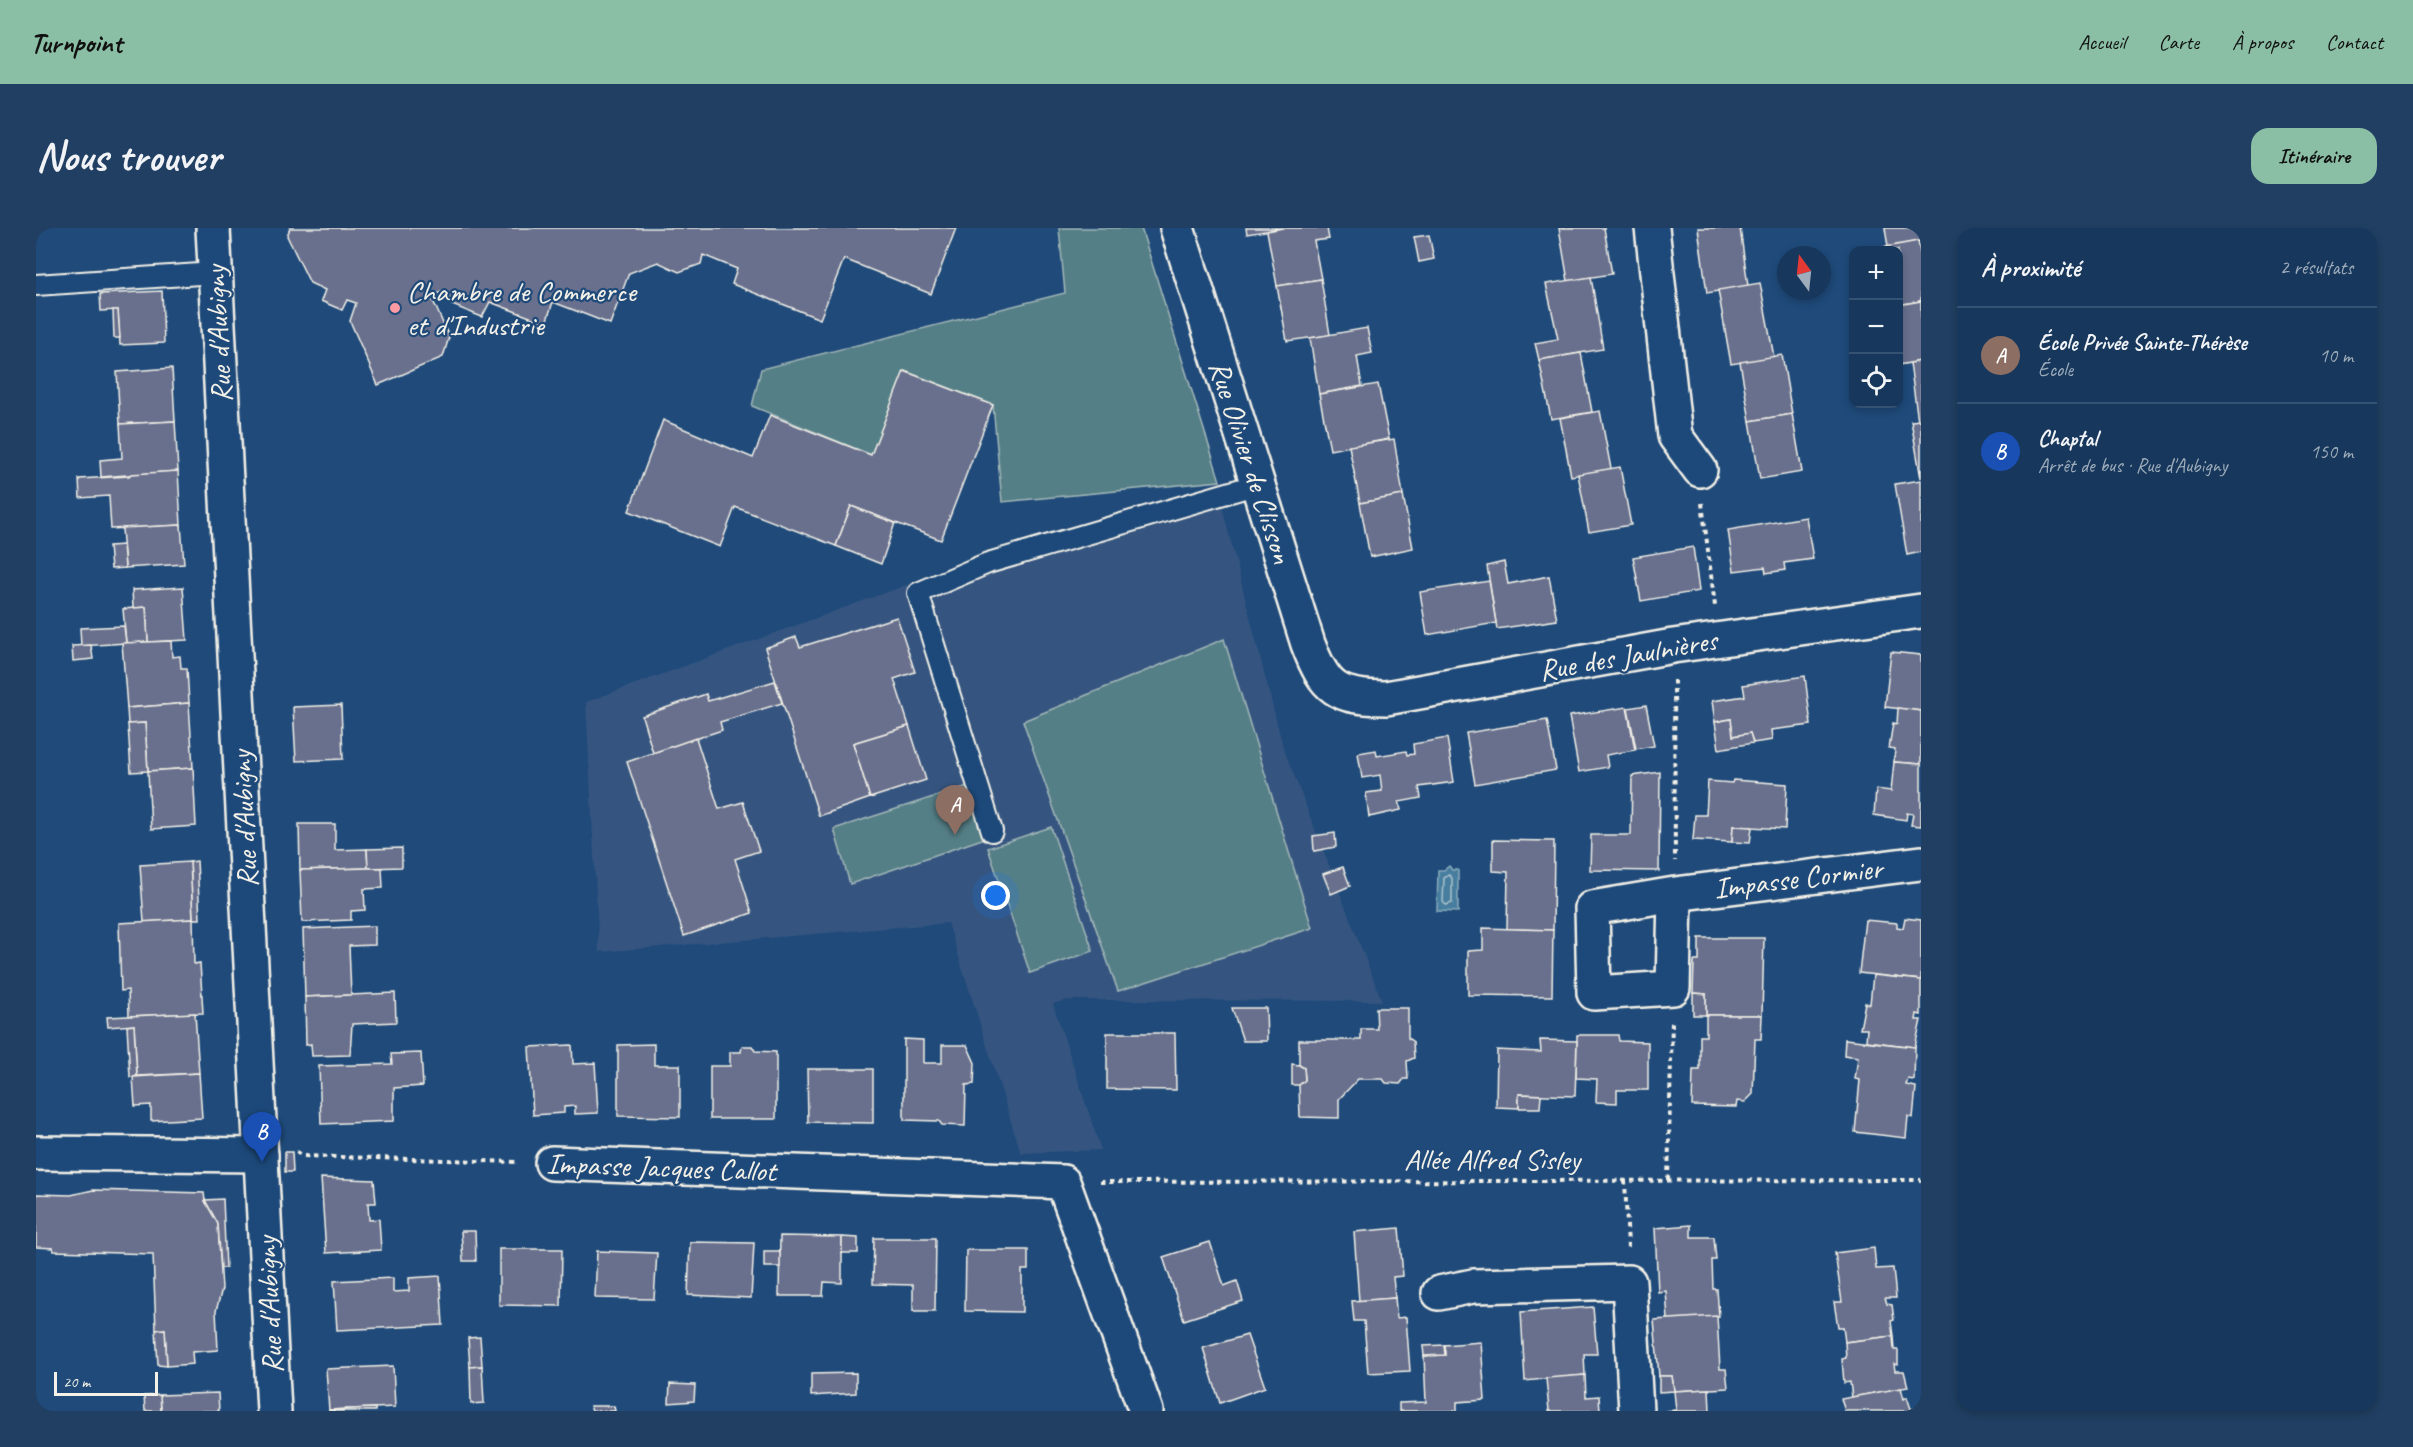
<!DOCTYPE html>
<html lang="fr">
<head>
<meta charset="utf-8">
<style>
	body { margin:0; font-family:Caveat,sans-serif; background:#203f62; color:#f1f3f6 }
	.controls { position:absolute; right:18px; top:18px; display:grid; overflow:hidden; border-radius:12px; box-shadow:0 3px 9px #0003 }
	.controls button { width:54px; height:54px; display:grid; place-items:center; padding:0; border:0; border-bottom:2px solid #365272; background:#17385c; color:#f1f3f6; font:30px sans-serif }
	.compass { position:absolute; left:1741px; top:18px; width:54px; height:54px; border-radius:50%; background:#17385c; box-shadow:0 3px 9px #0003; rotate:345deg }
	.scale { position:absolute; left:18px; bottom:15px; width:104px; box-sizing:border-box; padding-left:6px; border:3px solid #f4f1e8; border-top:0; font-size:16px; line-height:21px; white-space:nowrap; color:#f4f1e8; -webkit-text-stroke:4px #1f4a7a; paint-order:stroke }
	.you { position:absolute; left:960px; top:668px; width:21px; height:21px; margin:-15px; border:4px solid #fff; border-radius:50%; background:#1a73e8; box-shadow:0 0 0 9px #1a73e833 }
	.badge { display:grid; place-items:center; width:39px; height:39px; border-radius:50%; background:#8abfa5; color:#fff; font-size:20px; font-weight:700 }
	.pin { position:absolute; translate:-50% -50px; filter:drop-shadow(0 2px 3px #0008) }
	.pin::after { content:''; position:absolute; top:32px; width:21px; height:18px; background:inherit; clip-path:polygon(0 0,100% 0,50% 100%) }
	.list { margin:0; padding:0; list-style:none }
	h2 { display:flex; justify-content:space-between; align-items:center; height:78px; margin:0; padding:0 24px; font-size:26px }
	h2 small { font-size:20px; font-weight:400; color:#9eacbb }
	.list li { display:grid; grid-template-columns:39px 1fr auto; gap:18px; align-items:center; box-sizing:border-box; height:96px; padding:0 24px; border-top:2px solid #365272 }
	.list b { display:block; font-size:22px; white-space:nowrap }
	.list p { margin:0; font-size:20px; white-space:nowrap; color:#9eacbb }
	.list em { font-size:20px; font-style:normal; color:#9eacbb }
	.icon { flex:none; width:33px; height:33px; fill:none; stroke:currentColor; stroke-width:2; stroke-linecap:round; stroke-linejoin:round }
	.map { position:relative; flex:none; width:1885px; height:1183px; overflow:hidden; border-radius:18px }
	header { display:flex; align-items:center; gap:36px; box-sizing:border-box; height:84px; padding:0 30px; background:#8abfa5; color:#111 }
	header strong { font-size:28px }
	nav { display:flex; gap:33px; margin-inline-start:auto; font-size:21px }
	.intro { display:flex; align-items:center; justify-content:space-between; box-sizing:border-box; height:144px; padding:0 36px }
	h1 { margin:0; font-size:42px }
	.button { padding:15px 27px; border-radius:18px; background:#8abfa5; color:#111; font-size:21px; font-weight:700 }
	main { display:flex; gap:36px; padding:0 36px }
	aside { flex:1; background:#17385c; border-radius:18px; box-shadow:0 3px 9px #0003 }
	.map>svg:first-child { display:block }
</style>
</head>
<body>
<header>
<strong>Turnpoint</strong>
<nav><a>Accueil</a><a>Carte</a><a>À propos</a><a>Contact</a></nav>
</header>
<div class="intro"><h1>Nous trouver</h1><a class="button">Itinéraire</a></div>
<main>
<div class="map">
<svg width="1885" height="1183" viewBox="0 0 1885 1183">
	<rect width="100%" height="100%" fill="#1f4a7a"/>
	<filter id="ink" filterUnits="userSpaceOnUse"><feTurbulence type="fractalNoise" baseFrequency=".0167" numOctaves="2"/><feDisplacementMap in="SourceGraphic" scale="12" xChannelSelector="R" yChannelSelector="G"/><feConvolveMatrix kernelMatrix="1 2 1 2 8 2 1 2 1" color-interpolation-filters="sRGB"/></filter>
	<g filter="url(#ink)">
		<path fill="#355580" d="M1181 259 1247 519 1346 773 1031 772 1017 776 1065 922 985 925 912 695 563 724 550 474 958 325Z"/>
		<g fill="#547f87" stroke="#a4b8b8" stroke-width="1.5">
			<path d="M1023 0H1105L1184 253 966 274 957 177 869 143 835 227 716 178 725 141 1029 65Z"/>
			<path d="M1188 411 1276 700 1082 763 987 493Z"/>
			<path d="M938 556 955 608 814 656 798 601Z"/>
			<path d="M1015 599 1057 723 994 745 952 620Z"/>
		</g>
		<path fill="#467e9f" stroke="#8cacbc" stroke-width="1.5" d="M1413 638 1416 642H1422V684L1401 683 1402 642H1408Z"/>
		<g fill="none" stroke-linecap="round" stroke-linejoin="round">
			<path stroke="#aec3cb" stroke-width="1.5" d="M1413 647 1416 650V675L1410 677 1407 674 1408 650Z"/>
		</g>
		<g fill="#686f8d" stroke="#f4f1e8" stroke-width="1.5">
			<path d="M254 0H920L895 66 808 31 784 91 696 56 701 41 667 27 665 36 643 44 622 34 593 45 574 96 517 74 510 95 454 74 446 89 416 77 409 63 395 68 413 109 407 129 342 157 314 93 320 75 311 72 306 82 285 73 289 62 274 55 251 8Z"/>
			<path d="M1210 0H1247L1211 6Z"/>
			<path d="M1247 0H1291L1293 11 1278 13 1285 51 1241 58 1231 3Z"/>
			<path d="M1523 0H1568L1576 46 1532 53Z"/>
			<path d="M1662 0H1704L1712 58 1671 65Z"/>
			<path d="M1849 0H1885V13L1852 19Z"/>
			<path d="M1393 7 1398 31 1383 34 1378 9Z"/>
			<path d="M1882 13 1885 30V73L1862 77V22L1839 21Z"/>
			<path d="M1555 49 1567 121 1503 132 1499 115 1522 111 1510 56Z"/>
			<path d="M1285 51 1294 107 1251 113 1241 58Z"/>
			<path d="M1724 55 1738 129 1695 136 1682 62Z"/>
			<path d="M126 63 128 115 84 117 82 82 65 83 64 66Z"/>
			<path d="M1885 73V133L1862 137V77Z"/>
			<path d="M77 82H82L84 110H78Z"/>
			<path d="M1331 100 1336 125 1321 128 1326 158 1283 166 1274 110Z"/>
			<path d="M1545 125 1556 184 1515 191 1503 132Z"/>
			<path d="M1746 127 1756 186 1714 193 1704 134Z"/>
			<path d="M1885 133V192L1882 193 1874 135Z"/>
			<path d="M136 140 139 193 84 196 81 144Z"/>
			<path d="M868 143 957 177 905 312 815 278 800 318 699 279 684 319 593 283 627 192 717 230 734 187 835 227Z"/>
			<path d="M1342 156 1353 211 1294 222 1283 166Z"/>
			<path d="M1564 183 1575 241 1535 248 1524 190Z"/>
			<path d="M1756 186 1766 244 1724 251 1714 193Z"/>
			<path d="M1885 192V250L1875 193Z"/>
			<path d="M139 193 142 243 65 249 64 232 86 230 84 196Z"/>
			<path d="M1358 211 1367 267 1324 275 1313 218Z"/>
			<path d="M1584 239 1595 297 1553 304 1542 246Z"/>
			<path d="M142 243 145 297 75 301 73 268 44 270 43 251 93 248 95 246Z"/>
			<path d="M1885 252V324L1871 327 1859 256Z"/>
			<path d="M1367 267 1377 320 1334 329 1324 275Z"/>
			<path d="M815 278 859 295 845 336 800 318Z"/>
			<path d="M1770 289 1777 331 1748 335 1749 342 1730 345 1729 339 1698 343 1692 302Z"/>
			<path d="M145 297 148 336 89 340 86 300Z"/>
			<path d="M87 317 89 340 75 341 73 318Z"/>
			<path d="M1657 319 1663 363 1605 373 1597 329Z"/>
			<path d="M1468 334 1472 356 1513 348 1521 392 1461 401 1451 338Z"/>
			<path d="M1453 353 1460 395 1391 407 1384 364Z"/>
			<path d="M147 359 151 412 112 414 110 379 97 380 96 362Z"/>
			<path d="M110 379 112 414 90 415 87 381Z"/>
			<path d="M861 389 879 444 858 451 873 498 817 515 834 570 783 588 729 420 760 409 764 419Z"/>
			<path d="M88 398 90 415 45 418 44 400Z"/>
			<path d="M135 413 136 429 144 428 145 440H151L153 475 91 480 86 415Z"/>
			<path d="M55 417 57 431 37 433 36 418Z"/>
			<path d="M1855 424 1885 427V483L1849 479Z"/>
			<path d="M1769 448 1775 497 1735 502 1736 512 1717 515 1714 505 1697 508 1695 491 1679 494 1676 473 1709 468 1707 457Z"/>
			<path d="M739 453 746 475 684 494 686 502 617 525 606 488 670 466 672 473Z"/>
			<path d="M153 475 157 540 112 543 109 495 92 496 91 480Z"/>
			<path d="M305 477 307 531 260 533 257 479Z"/>
			<path d="M1610 477 1618 518 1600 521 1592 480Z"/>
			<path d="M1591 479 1599 522 1570 527 1572 539 1543 544 1533 488Z"/>
			<path d="M1862 480 1885 483V536L1858 534 1859 521 1853 520 1857 495 1861 496Z"/>
			<path d="M1695 491 1697 508 1714 505 1717 515 1683 521 1679 494Z"/>
			<path d="M1511 492 1520 542 1439 556 1430 505Z"/>
			<path d="M109 495 112 543 95 544 92 496Z"/>
			<path d="M873 498 890 552 834 570 817 515Z"/>
			<path d="M660 510 683 581 707 574 723 623 699 631 716 685 648 708 591 534Z"/>
			<path d="M1411 510 1418 554 1383 559 1385 570 1363 574 1365 582 1333 589 1330 565 1346 563 1344 547 1326 550 1322 525 1340 522 1341 528 1370 523 1371 527 1378 526 1377 516Z"/>
			<path d="M1858 534 1885 536V598L1875 597 1877 586 1871 585 1870 592 1838 587 1840 561 1855 563Z"/>
			<path d="M157 540 160 598 115 601 112 543Z"/>
			<path d="M1624 544 1623 643 1554 642 1555 607H1595L1596 548Z"/>
			<path d="M1697 552 1751 556 1749 601 1697 598 1696 614 1657 612 1659 587H1670L1672 553 1696 555Z"/>
			<path d="M263 596H299V622L331 621 332 640 264 642Z"/>
			<path d="M1697 598 1716 599 1714 615 1696 614Z"/>
			<path d="M1299 605 1300 619 1278 623 1277 608Z"/>
			<path d="M1457 612 1518 613 1517 702 1471 701 1472 644 1457 643Z"/>
			<path d="M366 620V639L332 640 331 621Z"/>
			<path d="M161 633 164 691H157L154 634Z"/>
			<path d="M154 634 157 691 108 694 104 637Z"/>
			<path d="M1307 639 1314 658 1295 666 1287 646Z"/>
			<path d="M332 640H346L347 660 328 661 329 682 315 683V692L266 694 264 642Z"/>
			<path d="M1869 690 1885 692V752L1823 745 1829 692 1861 695V699L1867 700Z"/>
			<path d="M157 691 158 736 164 735 167 785 93 788 92 762 85 763 83 695Z"/>
			<path d="M339 698V717L313 718 315 767 269 769 267 701Z"/>
			<path d="M1447 700 1517 702 1516 768 1432 767V723L1447 722Z"/>
			<path d="M1663 710H1728L1726 787H1670V766L1657 765 1658 733H1663Z"/>
			<path d="M1837 747 1885 752V787L1881 786 1880 792H1885L1879 819 1830 813 1831 801H1824L1829 775 1834 776Z"/>
			<path d="M359 765 360 794 316 796 314 827 276 828 275 816 270 817 269 769Z"/>
			<path d="M1657 765 1670 766V787H1657Z"/>
			<path d="M1196 780H1230L1231 813H1207Z"/>
			<path d="M1340 780H1372V810L1377 814 1378 830 1371 833 1372 851H1368L1364 856 1350 855 1347 851H1322L1303 871V890L1264 889 1263 857 1269 852 1268 840 1263 837V812H1325V801H1341Z"/>
			<path d="M159 785 163 845 101 848 98 797 72 799 71 789Z"/>
			<path d="M1670 787H1726L1725 811H1719L1717 866 1709 874 1701 873 1700 879 1656 878 1657 842H1664V808H1670Z"/>
			<path d="M98 797 101 848 94 849 91 798Z"/>
			<path d="M1071 805H1139L1140 862 1071 861Z"/>
			<path d="M1541 807H1582L1583 813 1612 814V862H1581V875L1560 874 1561 851 1540 850Z"/>
			<path d="M868 811 887 812V835H906V817H931L939 835 938 856 930 857 929 898 906 897 903 893 868 892Z"/>
			<path d="M1809 811 1879 819 1878 852 1872 851 1870 857 1880 859 1877 890 1872 888 1870 910 1819 904 1824 852 1819 851 1822 829 1808 827Z"/>
			<path d="M1504 812 1541 813 1539 868 1483 866V880L1460 879 1461 822 1505 824Z"/>
			<path d="M618 816V837H644V889L582 888V817Z"/>
			<path d="M536 817 537 836 559 835 562 885 539 886V878L528 879V885L497 887 493 819Z"/>
			<path d="M706 818H716L719 823 740 824V891H674V838H694V824H705Z"/>
			<path d="M385 825 387 858 358 860V893L285 896 283 838 356 836 355 826Z"/>
			<path d="M1256 836 1263 837 1268 840 1269 852 1263 857H1256Z"/>
			<path d="M771 841H837V895L772 894Z"/>
			<path d="M163 845 166 890 115 893V877L99 878 97 849Z"/>
			<path d="M1483 866 1505 867 1504 880H1483Z"/>
			<path d="M249 924H256L257 944H249Z"/>
			<path d="M285 950 338 952 340 975H332L333 992 343 991 345 1022 290 1025Z"/>
			<path d="M57 962 168 965 169 973 182 996 186 1061 180 1083 182 1122 156 1124 157 1136 131 1138 129 1101 120 1102 117 1026 18 1023 17 1020 0 1019V966L35 967Z"/>
			<path d="M187 971 190 1040H185L182 996 169 972Z"/>
			<path d="M1655 997V1009H1678L1680 1032H1676L1677 1061H1681L1683 1089 1632 1092 1630 1063 1622 1064 1619 1000Z"/>
			<path d="M1363 1000 1367 1048 1357 1049 1359 1070 1323 1073 1318 1004Z"/>
			<path d="M425 1003H439L440 1033H427Z"/>
			<path d="M744 1008 806 1009V1055L788 1054 787 1068H743Z"/>
			<path d="M806 1009 822 1010V1025H806Z"/>
			<path d="M838 1010H900L899 1083H877V1057L837 1056Z"/>
			<path d="M654 1014 718 1015 715 1070 652 1067Z"/>
			<path d="M1174 1014 1188 1058 1201 1053 1207 1073 1148 1092 1127 1029Z"/>
			<path d="M1838 1020 1840 1041 1857 1040 1860 1070H1849L1851 1076 1856 1077 1858 1092 1855 1093 1857 1108 1809 1114 1807 1099H1802L1798 1074H1806L1799 1025Z"/>
			<path d="M463 1021H526L525 1078 463 1077Z"/>
			<path d="M930 1022H992V1042H986V1084L929 1083Z"/>
			<path d="M561 1023 621 1025 618 1071 559 1070Z"/>
			<rect x="728" y="1023" width="16" height="16"/>
			<path d="M404 1048 407 1097 301 1102 298 1053 357 1050V1064L373 1063V1050Z"/>
			<path d="M1359 1070 1361 1090 1370 1089 1374 1143 1332 1145 1328 1093H1318L1316 1073Z"/>
			<path d="M1557 1079 1561 1126H1548L1549 1147 1489 1153 1485 1084Z"/>
			<path d="M1681 1088 1684 1141H1690L1692 1160 1638 1163 1636 1148H1623L1618 1092Z"/>
			<path d="M129 1101 131 1138 122 1137 120 1102Z"/>
			<path d="M1211 1107 1229 1159 1184 1175 1167 1120Z"/>
			<path d="M1857 1108 1858 1122H1862V1137L1858 1136 1859 1143H1868L1872 1159 1816 1169 1814 1154 1808 1155 1806 1131 1810 1130 1809 1114Z"/>
			<path d="M444 1109 446 1138 434 1139 432 1110Z"/>
			<path d="M1445 1114 1449 1172 1421 1174V1183H1363V1175L1390 1174 1388 1128 1409 1127 1408 1117Z"/>
			<path d="M1408 1117 1409 1127 1388 1128 1387 1118Z"/>
			<path d="M357 1138 359 1179 293 1182 290 1141Z"/>
			<path d="M446 1138 448 1175 435 1176 434 1139Z"/>
			<path d="M820 1145V1165L775 1168V1146Z"/>
			<path d="M1549 1147 1550 1169 1563 1168 1564 1183H1513L1510 1150Z"/>
			<path d="M1623 1148H1636L1638 1163 1623 1164Z"/>
			<path d="M634 1156 659 1157 658 1173 633 1175Z"/>
			<path d="M1865 1160 1868 1171 1871 1169 1875 1181 1881 1180 1882 1183H1809L1805 1171Z"/>
			<path d="M1673 1161 1674 1183H1629L1640 1182 1638 1163Z"/>
			<path d="M182 1165 183 1183H125L124 1167Z"/>
			<path d="M124 1167 125 1183H109L108 1168Z"/>
			<path d="M554 1178H578L579 1183H556Z"/>
			<path d="M339 1180V1183H293V1182Z"/>
		</g>
		<g fill="none" stroke-linecap="round" stroke-linejoin="round">
			<g stroke="#f4f1e8" stroke-width="24">
				<g id="service">
					<path d="M0 57 179 45"/>
					<path d="M956 603 882 365 952 335 1222 256"/>
				</g>
			</g>
			<g stroke="#f4f1e8" stroke-width="38">
				<g id="minor">
					<path d="M1141 0 1272 416C1289 461 1301 470 1350 470L1637 418 1885 383"/>
					<path d="M1616 0 1639 208 1664 242"/>
					<path d="M1639 666 1637 760 1558 765 1556 680 1639 666 1885 635"/>
					<path d="M0 925 225 927"/>
					<path d="M516 935 1027 954 1110 1183"/>
					<path d="M1403 1065 1437 1058 1593 1054 1600 1183"/>
				</g>
			</g>
			<g stroke="#f4f1e8" stroke-width="38">
				<path id="secondary" d="M177 0 238 1183"/>
			</g>
			<g stroke="#f4f1e8" stroke-width="4" stroke-dasharray="4.5 4.5" stroke-linecap="butt">
				<path d="M1666 275 1679 378"/>
				<path d="M1638 452 1639 633"/>
				<path d="M260 924 267 928 482 934"/>
				<path d="M1589 952 1592 1020"/>
				<path d="M1632 952 1636 793"/>
				<path d="M1064 954 1885 952"/>
			</g>
			<use href="#service" stroke="#1f4a7a" stroke-width="20"/>
			<use href="#minor" stroke="#1f4a7a" stroke-width="33"/>
			<use href="#secondary" stroke="#1f4a7a" stroke-width="33"/>
		</g>
	</g>
	<circle fill="#ff9aa2" stroke="#1f4a7a" stroke-width="2" cx="359" cy="80" r="6"/>
	<g text-anchor="middle" stroke-width="4.5" stroke-linejoin="round" paint-order="stroke">
		<g font-size="30" fill="#f4f1e8" stroke="#1f4a7a" text-anchor="start">
			<text x="371" y="73">Chambre de Commerce<tspan x="371" dy="34">et d'Industrie</tspan></text>
		</g>
		<g font-size="30" fill="#f4f1e8" stroke="#1f4a7a">
			<text transform="translate(182 106) rotate(-93)" y="10">Rue d'Aubigny</text>
			<text transform="translate(1215 234) rotate(72)" y="10">Rue Olivier de Clisson</text>
			<text transform="translate(1592 427) rotate(-10)" y="10">Rue des Jaulnières</text>
			<text transform="translate(208 591) rotate(-93)" y="10">Rue d'Aubigny</text>
			<text transform="translate(1762 650) rotate(-7)" y="10">Impasse Cormier</text>
			<text x="1456" y="941">Allée Alfred Sisley</text>
			<text transform="translate(625 939) rotate(2)" y="10">Impasse Jacques Callot</text>
			<text transform="translate(233 1077) rotate(-93)" y="10">Rue d'Aubigny</text>
		</g>
	</g>
</svg>
<div class="controls">
<button>+</button>
<button>−</button>
<button><svg class="icon" aria-label="locate" viewBox="0 0 24 24"><circle cx="12" cy="12" r="6"/><path d="M12 2v4M12 18v4M2 12h4M18 12h4"/></svg></button>
</div>
<svg class="compass" viewBox="-18 -18 36 36"><path d="M0-13l5 13h-10z" fill="#e53935"/><path d="M0 13l5-13h-10z" fill="#9eacbb"/></svg>
<div class="scale">20 m</div>
<div class="you"></div>
<div class="pin badge" style="left:919px;top:607px;background:#8d6e63">A</div>
<div class="pin badge" style="left:226px;top:934px;background:#1a4fb4">B</div>
</div>
<aside>
<h2>À proximité<small>2 résultats</small></h2>
<ul class="list">
<li><span class="badge" style="background:#8d6e63">A</span><div><b>École Privée Sainte-Thérèse</b><p>École</p></div><em>10 m</em></li>
<li><span class="badge" style="background:#1a4fb4">B</span><div><b>Chaptal</b><p>Arrêt de bus · Rue d'Aubigny</p></div><em>150 m</em></li>
</ul>
</aside>
</main>
</body>
</html>
